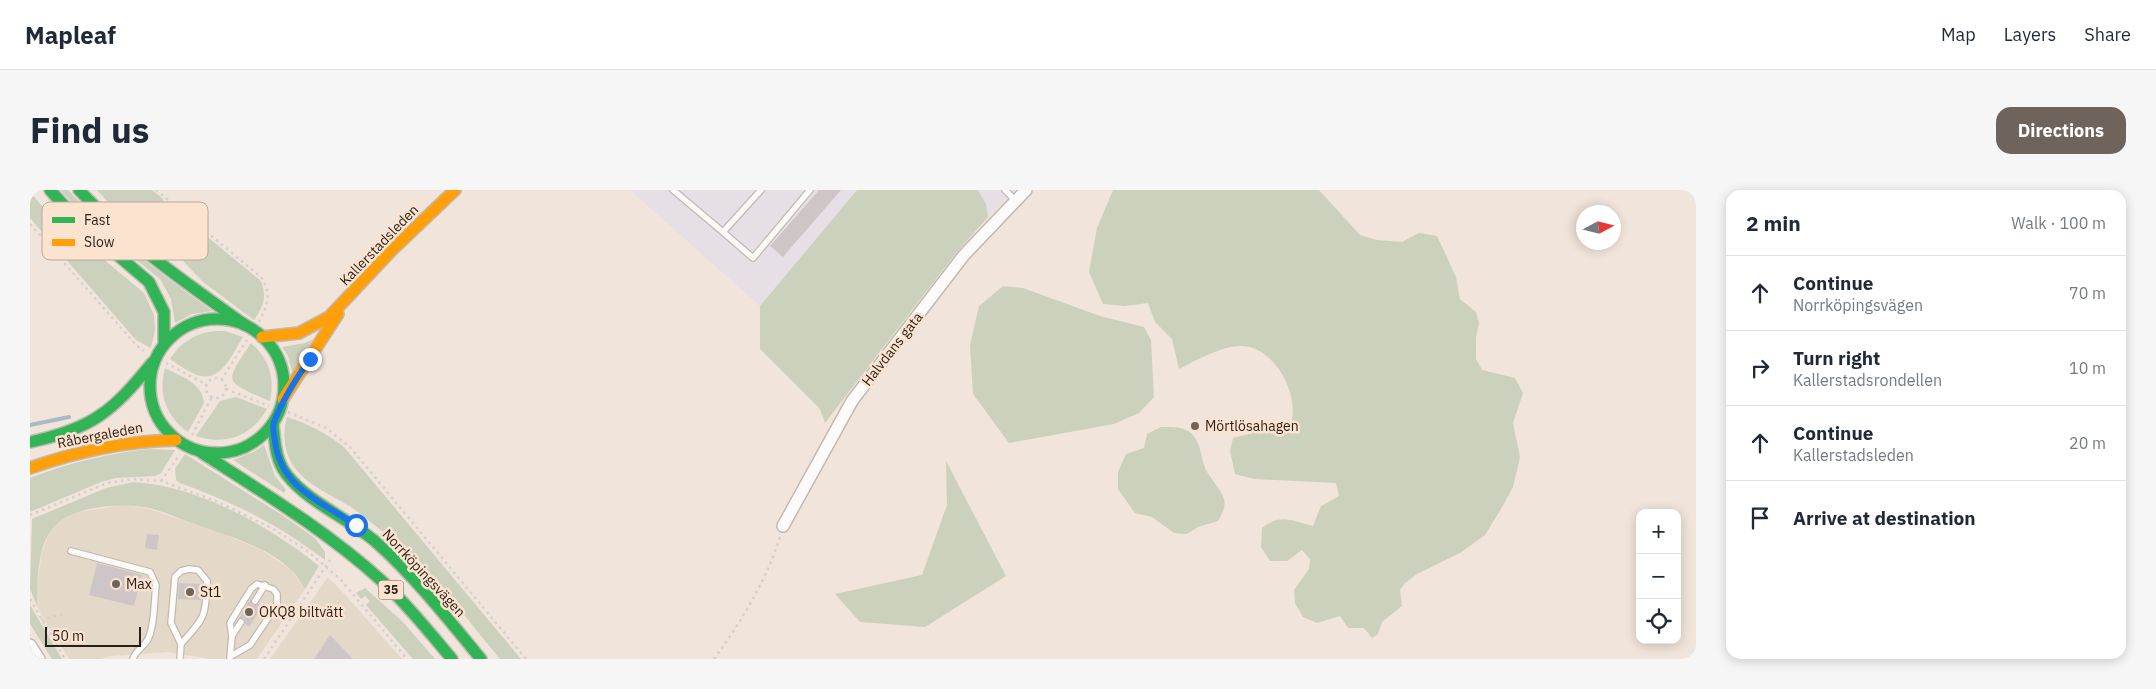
<!DOCTYPE html>
<html lang="en">
<head>
<meta charset="utf-8">
<style>
	body { margin:0; font-family:"IBM Plex Sans",sans-serif; background:#f6f6f7; color:#1f2937 }
	.controls { position:absolute; right:15px; bottom:15px; display:grid; overflow:hidden; border-radius:10px; box-shadow:0 2px 12px #0003 }
	.controls button { width:45px; height:45px; display:grid; place-items:center; padding:0; border:0; border-bottom:1px solid #e0e1e3; background:#fff; color:#1f2937; font:25px sans-serif }
	.compass { position:absolute; left:1546px; top:15px; width:45px; height:45px; border-radius:50%; background:#fff; box-shadow:0 2px 12px #0003; rotate:83deg }
	.scale { position:absolute; left:15px; bottom:12px; width:96px; box-sizing:border-box; padding-left:5px; border:2px solid #271f18; border-top:0; font-size:14px; line-height:18px; white-space:nowrap; color:#271f18; -webkit-text-stroke:4px #fbe3d0; paint-order:stroke }
	.stop { position:absolute; width:15px; height:15px; margin:-11px; border:4px solid #1a73e8; border-radius:50%; background:#fff }
	.stop.end { background:#1a73e8; border-color:#fff; box-shadow:0 1px 5px #0008 }
	.list { margin:0; padding:0; list-style:none }
	h2 { display:flex; justify-content:space-between; align-items:center; height:65px; margin:0; padding:0 20px; font-size:21px }
	h2 small { font-size:16px; font-weight:400; color:#747a83 }
	.list li { display:grid; grid-template-columns:32px 1fr auto; gap:15px; align-items:center; box-sizing:border-box; height:75px; padding:0 20px; border-top:1px solid #e0e1e3 }
	.list b { display:block; font-size:19px; white-space:nowrap }
	.list p { margin:0; font-size:16px; white-space:nowrap; color:#747a83 }
	.list em { font-size:16px; font-style:normal; color:#747a83 }
	.icon { flex:none; width:28px; height:28px; fill:none; stroke:currentColor; stroke-width:2; stroke-linecap:round; stroke-linejoin:round }
	.map { position:relative; flex:none; width:1666px; height:469px; overflow:hidden; border-radius:15px }
	header { display:flex; align-items:center; gap:30px; box-sizing:border-box; height:70px; padding:0 25px; background:#fff; border-bottom:1px solid #e0e1e3 }
	header strong { font-size:24px }
	nav { display:flex; gap:28px; margin-inline-start:auto; font-size:18px }
	.intro { display:flex; align-items:center; justify-content:space-between; box-sizing:border-box; height:120px; padding:0 30px }
	h1 { margin:0; font-size:35px }
	.button { padding:12px 22px; border-radius:15px; background:#6e645c; color:#fff; font-size:18px; font-weight:700 }
	main { display:flex; gap:30px; padding:0 30px }
	aside { flex:1; background:#fff; border-radius:15px; box-shadow:0 2px 12px #0003 }
	.map>svg:first-child { display:block }
</style>
</head>
<body>
<header>
<strong>Mapleaf</strong>
<nav><a>Map</a><a>Layers</a><a>Share</a></nav>
</header>
<div class="intro"><h1>Find us</h1><a class="button">Directions</a></div>
<main>
<div class="map">
<svg width="1666" height="469" viewBox="0 0 1666 469">
	<rect width="100%" height="100%" fill="#f1e4da"/>
	<g fill="#e4d8c9">
		<path d="M93 315 116 318 188 342 230 359 261 380 275 399 227 469H180L138 462 81 466 70 469H39L15 431 7 416 8 388 12 362 19 343 27 333 42 323Z"/>
		<path d="M298 387 317 407 372 469H240Z"/>
	</g>
	<g fill="#e7dfe6">
		<path d="M600 0H827L730 116Z"/>
		<path d="M948 0H986L958 27 956 14Z"/>
	</g>
	<g fill="#ccd1bd">
		<path d="M30 0H38C81 47 131 84 182 121L162 124 145 133 141 109 130 89 75 45Z"/>
		<path d="M67 0H122L133 9V14L117 33C110 28 106 29 98 27 87 22 75 9 67 0Z"/>
		<path d="M827 0H948L956 14 958 27 926 63 795 233 790 219 730 159V116Z"/>
		<path d="M1083 0H1289L1330 45 1347 50 1372 52 1389 43 1407 46 1426 87 1430 109 1446 122 1449 133 1446 148V169L1452 180 1485 188 1493 203 1483 233 1490 267 1483 297 1471 319 1455 345 1430 363 1387 384 1375 393 1370 400 1372 416 1352 432 1348 444 1342 448 1334 438H1318L1310 426 1287 433 1273 427 1265 413 1264 400 1279 379 1280 369 1272 360 1257 371H1240L1231 357 1232 338C1251 323 1261 331 1283 336L1291 316 1309 306 1306 293 1224 289 1205 284 1200 261 1203 248 1261 233C1270 204 1244 156 1211 156 1192 156 1166 170 1149 179L1142 149 1125 132 1118 113 1095 116 1073 114 1059 82 1067 38Z"/>
		<path d="M0 2 17 22 114 103 124 125 125 140 121 158 106 150 0 28Z"/>
		<path d="M140 16 231 91C237 107 234 116 224 130L172 91 154 72 149 61 121 37Z"/>
		<path d="M973 96 993 98 1070 126 1114 137 1121 150 1124 207 1109 223 1084 234 979 253 943 204 940 155 949 116Z"/>
		<path d="M186 141H195L213 147C204 161 192 191 171 186 161 184 149 175 140 169 151 152 165 143 186 141Z"/>
		<path d="M283 149 263 185 258 166 252 157 275 153Z"/>
		<path d="M221 153C239 169 245 187 240 211 194 191 193 195 221 153Z"/>
		<path d="M135 178C150 186 173 193 174 213L158 242C136 226 128 204 135 178Z"/>
		<path d="M206 207 237 219C222 246 195 256 166 246L190 211Z"/>
		<path d="M257 227C279 234 296 243 314 257L491 469H470C436 428 404 384 363 350 350 339 337 329 324 319 304 306 279 297 265 278 254 263 252 244 257 227Z"/>
		<path d="M1131 237C1140 237 1150 236 1158 241 1172 249 1170 269 1177 282 1182 290 1191 300 1194 309 1196 317 1192 324 1188 331L1168 337 1157 344 1144 343 1122 327 1105 323 1088 299V282L1096 264 1114 258 1117 244Z"/>
		<path d="M234 255 245 286 256 300 254 303 203 270 224 262Z"/>
		<path d="M117 259 145 260 131 283 125 286 86 288 71 292 0 322V288C38 273 77 264 117 259Z"/>
		<path d="M155 264 252 325 285 348 295 362V370C246 333 207 314 150 293L146 290 145 279Z"/>
		<path d="M916 271 976 386 895 437 830 432 805 404 892 385 917 315Z"/>
		<path d="M104 292C169 296 239 336 289 376L275 399C271 393 267 385 261 380 236 355 191 344 159 332 145 327 130 320 115 317 91 313 47 316 28 333 6 351 8 390 7 416L0 399 2 329 76 298Z"/>
		<path d="M335 398 372 431 405 469H383L336 415 340 411 335 406 331 409 326 403Z"/>
		<path d="M0 415 32 469H22L0 434Z"/>
	</g>
	<g fill="none" stroke-linecap="round" stroke-linejoin="round">
		<path stroke="#aabac6" stroke-width="4" d="M0 235 39 227"/>
	</g>
	<g fill="#cec6c6">
		<path d="M789 0H811L753 67 740 56Z"/>
		<path d="M117 344 129 345 127 360 115 358Z"/>
		<path d="M67 373 112 385 104 416 59 405Z"/>
		<path d="M149 393 172 394 171 410 148 409Z"/>
		<path d="M221 408 222 415 229 414 232 416 219 437 215 434 214 428H209Z"/>
		<path d="M300 445 323 469H284Z"/>
	</g>
	<g fill="none" stroke-linecap="round" stroke-linejoin="round">
		<g stroke="#c2b9b1" stroke-width="8">
			<g id="lane">
				<path d="M643 0 693 42 731 0"/>
				<path d="M975 0 985 10"/>
				<path d="M693 42 723 68 780 0"/>
				<path d="M41 361 120 382 126 395C124 411 125 432 119 447 115 457 106 459 103 469"/>
				<path d="M225 411 235 395"/>
				<path d="M201 466 220 455 247 415V404L243 399 227 394 221 399 200 433 202 446"/>
				<path d="M200 467 202 446 211 432"/>
				<path d="M150 469 151 454 141 433 145 387 151 381 159 379 168 380 177 391C175 428 176 426 151 454"/>
			</g>
		</g>
		<g stroke="#c2b9b1" stroke-width="14">
			<g id="street">
				<path d="M753 336 822 211 934 65 996 0"/>
				<path d="M0 455 9 469"/>
			</g>
		</g>
		<g stroke="#c2b9b1" stroke-width="14">
			<g id="fast">
				<path d="M20 0 50 33 119 92 134 122V154"/>
				<path d="M49 0C98 53 156 93 215 135"/>
				<circle cx="187" cy="196" r="67"/>
				<path d="M243 234C245 251 245 270 257 285 280 314 319 328 347 353 386 388 418 429 451 469"/>
				<path d="M0 252C62 239 83 221 122 173"/>
				<path d="M172 263C234 303 298 342 353 392 378 415 400 443 422 469"/>
			</g>
		</g>
		<g stroke="#c2b9b1" stroke-width="14">
			<g id="slow">
				<path d="M232 147 269 143 299 127 362 60 425 0"/>
				<path d="M253 209 308 124"/>
				<path d="M0 278C48 261 95 251 146 250"/>
			</g>
		</g>
		<g stroke="#d3d0cd" stroke-width="2.5" stroke-dasharray="2.5 4" stroke-linecap="butt">
			<path d="M126 0 231 87C242 104 238 116 228 133"/>
			<path d="M0 34 107 156 114 161"/>
			<path d="M117 39 139 11"/>
			<path d="M136 173 177 195"/>
			<circle cx="186" cy="198" r="10"/>
			<path d="M191 190 217 150"/>
			<path d="M196 199 239 216"/>
			<path d="M258 222 296 238 319 256 496 469"/>
			<path d="M162 245 182 207"/>
			<path d="M131 291 150 264"/>
			<path d="M0 325 77 293 104 289 131 291 188 312 245 340 276 360 295 376 312 391 377 469"/>
			<path d="M0 409 35 469"/>
			<path d="M11 430 33 424"/>
			<path d="M234 469 300 370"/>
			<path d="M684 469C711 432 736 391 750 347"/>
		</g>
		<use href="#lane" stroke="#fdfbf9" stroke-width="5.5"/>
		<use href="#street" stroke="#fdfbf9" stroke-width="11"/>
		<use href="#fast" stroke="#30b455" stroke-width="11"/>
		<use href="#slow" stroke="#ff9f0a" stroke-width="11"/>
	</g>
	<g fill="none" stroke-linecap="round" stroke-linejoin="round">
		<path stroke="#1a73e8" stroke-width="6" d="M280 169C265 190 253 209 244 232 242 237 244 245 245 251 250 297 291 312 326 335"/>
	</g>
	<g fill="#6e645c" stroke="#fbe3d0" stroke-width="2">
		<circle cx="1165" cy="236" r="5"/>
		<circle cx="86" cy="394" r="5"/>
		<circle cx="160" cy="402" r="5"/>
		<circle cx="219" cy="422" r="5"/>
	</g>
	<g text-anchor="middle" stroke-width="5" stroke-linejoin="round" paint-order="stroke">
		<rect fill="#fbe3d0" stroke="#675a4f" stroke-width="1" x="348.5" y="390.5" width="25" height="19" rx="4"/>
		<g font-size="12" font-weight="bold" fill="#271f18">
			<text x="361" y="404">35</text>
		</g>
		<g font-size="14" fill="#271f18" stroke="#fbe3d0">
			<text transform="translate(349 55) rotate(-46)" y="5">Kallerstadsleden</text>
			<text transform="translate(862 159) rotate(-52)" y="5">Halvdans gata</text>
			<text transform="translate(70 245) rotate(-11)" y="5">Råbergaleden</text>
			<text transform="translate(394 383) rotate(47)" y="5">Norrköpingsvägen</text>
		</g>
		<g font-size="14" fill="#271f18" stroke="#fbe3d0" text-anchor="start">
			<text x="1175" y="241">Mörtlösahagen</text>
			<text x="96" y="399">Max</text>
			<text x="170" y="407">St1</text>
			<text x="229" y="427">OKQ8 biltvätt</text>
		</g>
	</g>
	<rect x="12" y="12" width="166" height="58" rx="8" fill="#fbe3d0" stroke="#bba899" stroke-width="1"/>
	<rect x="22" y="27" width="23" height="6" fill="#30b455"/>
	<rect x="22" y="49" width="23" height="7" fill="#ff9f0a"/>
	<g font-size="14" fill="#271f18">
		<text x="54" y="35">Fast</text>
		<text x="54" y="57">Slow</text>
	</g>
</svg>
<div class="controls">
<button>+</button>
<button>−</button>
<button><svg class="icon" aria-label="locate" viewBox="0 0 24 24"><circle cx="12" cy="12" r="6"/><path d="M12 2v4M12 18v4M2 12h4M18 12h4"/></svg></button>
</div>
<svg class="compass" viewBox="-18 -18 36 36"><path d="M0-13l5 13h-10z" fill="#e53935"/><path d="M0 13l5-13h-10z" fill="#747a83"/></svg>
<div class="scale">50 m</div>
<div class="stop" style="left:326px;top:335px"></div>
<div class="stop end" style="left:280px;top:169px"></div>
</div>
<aside>
<h2>2 min<small>Walk · 100 m</small></h2>
<ul class="list">
<li><svg class="icon" aria-label="ahead" viewBox="0 0 24 24"><path d="M12 20V5M6 11l6-6 6 6"/></svg><div><b>Continue</b><p>Norrköpingsvägen</p></div><em>70 m</em></li>
<li><svg class="icon" aria-label="right" viewBox="0 0 24 24"><path d="M7 20v-9h11M14 6l5 5-5 5"/></svg><div><b>Turn right</b><p>Kallerstadsrondellen</p></div><em>10 m</em></li>
<li><svg class="icon" aria-label="ahead" viewBox="0 0 24 24"><path d="M12 20V5M6 11l6-6 6 6"/></svg><div><b>Continue</b><p>Kallerstadsleden</p></div><em>20 m</em></li>
<li><svg class="icon" aria-label="arrive" viewBox="0 0 24 24"><path d="M6 21V4h12l-3 4 3 4H6"/></svg><div><b>Arrive at destination</b></div></li>
</ul>
</aside>
</main>
</body>
</html>
